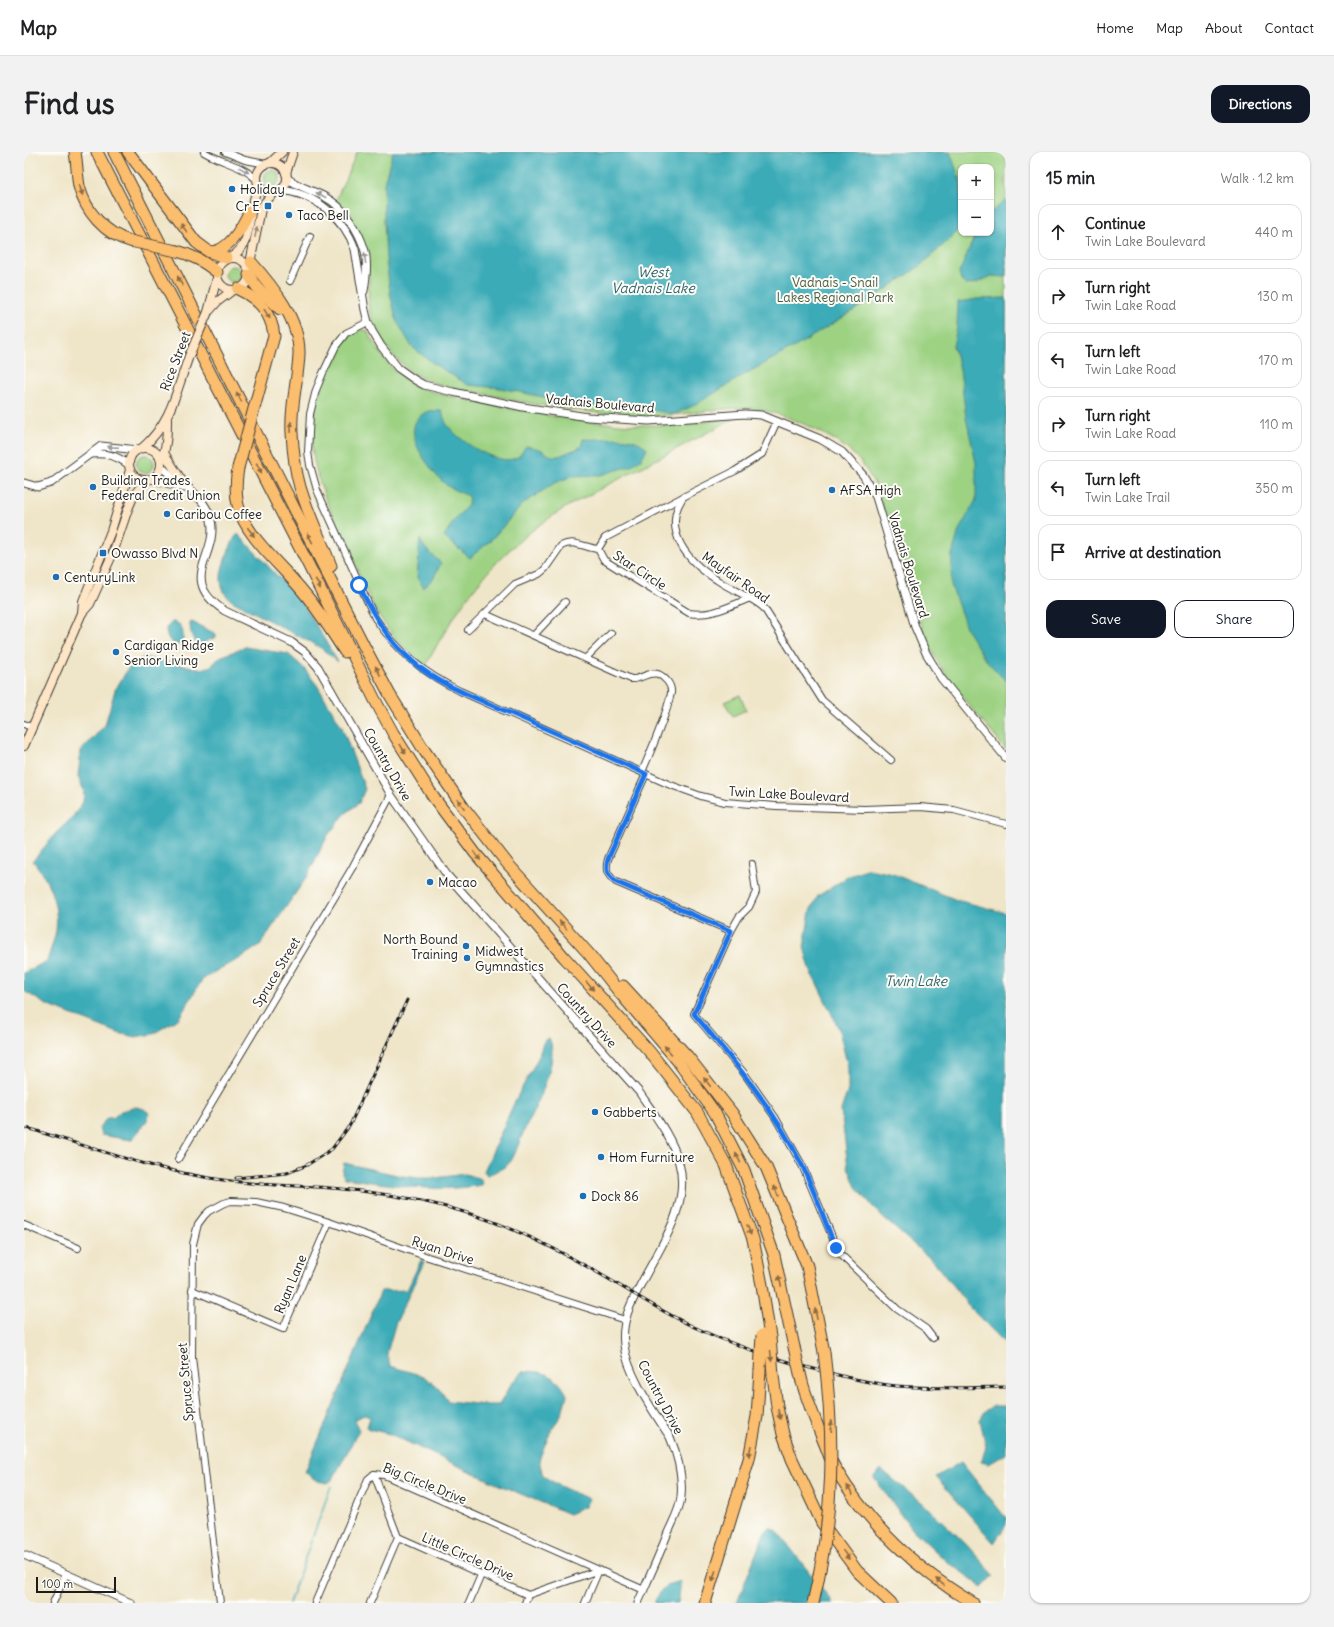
<!DOCTYPE html>
<html lang="en">
<head>
<meta charset="utf-8">
<style>
	body { margin:0; font-family:Delius,sans-serif; background:#f2f2f2; color:#202124 }
	.controls { position:absolute; right:12px; top:12px; display:grid; overflow:hidden; border-radius:8px; box-shadow:0 1px 3px #0004 }
	.controls button { width:36px; height:36px; display:grid; place-items:center; padding:0; border:0; border-bottom:1px solid #e0e0e0; background:#fff; color:#202124; font:20px sans-serif }
	.scale { position:absolute; left:12px; bottom:10px; width:80px; box-sizing:border-box; padding-left:4px; border:2px solid #1c1c1c; border-top:0; font-size:11px; line-height:14px; white-space:nowrap; color:#1c1c1c; -webkit-text-stroke:3px #fdfcf7; paint-order:stroke }
	.stop { position:absolute; width:12px; height:12px; margin:-9px; border:3px solid #1a73e8; border-radius:50%; background:#fff }
	.stop.end { background:#1a73e8; border-color:#fff; box-shadow:0 1px 4px #0008 }
	.list { margin:0; padding:0; list-style:none }
	h2 { display:flex; justify-content:space-between; align-items:center; height:52px; margin:0; padding:0 16px; font-size:17px }
	h2 small { font-size:13px; font-weight:400; color:#757577 }
	.list li { display:grid; grid-template-columns:26px 1fr auto; gap:12px; align-items:center; box-sizing:border-box; height:56px; margin:0 8px 8px; padding:0 8px; border:1px solid #e0e0e0; border-radius:12px }
	.list b { display:block; font-size:15px; white-space:nowrap }
	.list p { margin:0; font-size:13px; white-space:nowrap; color:#757577 }
	.list em { font-size:13px; font-style:normal; color:#757577 }
	.actions { display:flex; gap:8px; padding:12px 16px }
	.actions a { flex:1; padding:9px 0; border:1px solid #111827; border-radius:12px; text-align:center; font-size:14px; color:#111827 }
	.actions .main { background:#111827; color:#fff }
	.icon { flex:none; width:22px; height:22px; fill:none; stroke:currentColor; stroke-width:2; stroke-linecap:round; stroke-linejoin:round }
	.map { position:relative; flex:none; width:982px; height:1451px; overflow:hidden; border-radius:12px }
	header { display:flex; align-items:center; gap:24px; box-sizing:border-box; height:56px; padding:0 20px; background:#fff; border-bottom:1px solid #e0e0e0 }
	header strong { font-size:19px }
	nav { display:flex; gap:22px; margin-inline-start:auto; font-size:14px }
	.intro { display:flex; align-items:center; justify-content:space-between; box-sizing:border-box; height:96px; padding:0 24px }
	h1 { margin:0; font-size:28px }
	.button { padding:10px 18px; border-radius:12px; background:#111827; color:#fff; font-size:14px; font-weight:700 }
	main { display:flex; gap:24px; padding:0 24px }
	aside { flex:1; background:#fff; border-radius:12px; box-shadow:0 1px 3px #0004 }
	.map>svg:first-child { display:block }
</style>
</head>
<body>
<header>
<strong>Map</strong>
<nav><a>Home</a><a>Map</a><a>About</a><a>Contact</a></nav>
</header>
<div class="intro"><h1>Find us</h1><a class="button">Directions</a></div>
<main>
<div class="map">
<svg width="982" height="1451" viewBox="0 0 982 1451">
	<rect width="100%" height="100%" fill="#fdfcf7"/>
	<filter id="ink" filterUnits="userSpaceOnUse"><feTurbulence type="fractalNoise" baseFrequency=".025" numOctaves="2"/><feDisplacementMap in="SourceGraphic" scale="8" xChannelSelector="R" yChannelSelector="G"/><feConvolveMatrix kernelMatrix="1 2 1 2 8 2 1 2 1" color-interpolation-filters="sRGB"/></filter>
	<filter id="wash" filterUnits="userSpaceOnUse"><feTurbulence type="fractalNoise" baseFrequency=".012" numOctaves="4" result="noise"/><feDisplacementMap in="SourceGraphic" scale="16" xChannelSelector="R" yChannelSelector="G"/><feGaussianBlur stdDeviation="0.9" result="paint"/><feColorMatrix in="noise" values="0 0 0 0 0 0 0 0 0 0 0 0 0 0 0 0 0 1.4 0 .05"/><feComposite in="paint" operator="in"/></filter>
	<g filter="url(#wash)">
		<rect width="100%" height="100%" fill="#efe5c8"/>
		<g fill="#9dd283" stroke="#5c7750" fill-rule="evenodd">
			<path d="M333 0H982V598L932 537 918 517 904 493 851 333C845 322 839 311 829 302 809 282 750 256 722 256 686 256 651 266 614 264 564 261 515 254 466 243 446 239 425 236 405 229 379 220 352 188 346 160 343 149 345 138 345 126 345 119 330 69 326 63 322 57 317 52 312 48ZM937 15H967V81H937Z"/>
			<circle cx="248" cy="26" r="8"/>
			<circle cx="209" cy="122" r="8"/>
			<path d="M337 177 343 179C354 198 366 218 385 230 408 243 436 246 461 251 519 263 579 275 639 273 663 273 687 268 711 266L544 354C475 396 438 445 401 515 386 502 371 487 360 471 345 450 337 425 327 402 311 367 287 324 288 285 288 252 302 218 319 190L325 184Z"/>
			<circle cx="121" cy="312" r="9"/>
			<path d="M716 543 722 558 709 564 700 550Z"/>
		</g>
		<g fill="#3aabb7" stroke="#2b646a">
			<path d="M369 0H926L937 31V73L928 85 896 114 845 149 776 192 723 221 671 253 651 262 593 253 562 254 476 236 444 233 410 212 388 195 373 170 366 141 362 106 360 69V31Z"/>
			<path d="M982 47V125L967 124 953 131 943 133 937 129 935 121 952 81H967V61Z"/>
			<path d="M982 146V529L961 507 943 478 927 433 928 403 935 378 952 348V311L942 266 936 217 929 194 933 175 934 150 953 147Z"/>
			<path d="M418 259C419 263 420 267 422 271 432 287 473 315 492 306 497 304 499 298 502 294L516 297 527 304H535L557 295 559 287C580 289 606 280 623 296L618 306 607 314 576 323 548 324 529 332 500 351 466 389 446 406 420 385 429 370 444 353 445 344C435 340 426 337 418 329 413 325 410 320 406 315 394 299 378 273 402 260 406 258 413 259 418 259Z"/>
			<path d="M214 382 278 450 314 510 297 496 208 449C186 432 202 405 211 385Z"/>
			<path d="M396 387C401 399 408 402 417 411L410 425 400 436 393 426Z"/>
			<path d="M148 470C160 470 160 483 158 492 147 494 142 486 142 476Z"/>
			<path d="M168 470 192 482V485L174 493C168 487 166 480 166 471Z"/>
			<path d="M221 495 264 502 278 514 293 533 318 575 341 637 335 651 321 662 304 683 282 726 236 793 215 807 197 816 178 828 155 866 129 882 111 885 94 881 23 853 0 839V821L23 809C26 799 30 789 32 779 35 753 25 728 9 709L31 682 48 666 59 650 60 639 54 624 57 599 81 573 91 538 107 512 120 505 178 517 187 514 196 505Z"/>
			<path d="M845 717 869 722 933 748 982 761V1192L948 1158 909 1109 857 1064 832 1035 824 1015 817 958 824 938V915L814 875 786 817 780 795 786 759 794 744 825 724Z"/>
			<path d="M525 886C537 909 510 958 499 981 495 990 492 1001 487 1009 482 1016 471 1020 463 1023L460 1019 491 949 514 906 520 889Z"/>
			<path d="M112 955 120 957 125 961C125 970 113 981 107 988L77 983 75 976 83 966H89L97 959Z"/>
			<path d="M320 1011 373 1023 394 1026H411L441 1022 457 1027 458 1033C414 1041 366 1033 321 1026L318 1021Z"/>
			<path d="M397 1108 400 1110 371 1173 363 1201 366 1214 399 1224 412 1233 424 1249 461 1253H475L487 1232 498 1220C519 1217 534 1224 543 1243L538 1261 524 1285 515 1308 519 1324 538 1335 565 1347 561 1355 545 1362 473 1332 366 1282 345 1277 343 1275 346 1265 340 1263 330 1268 335 1278 309 1327 304 1331 293 1329 281 1320 357 1139 383 1138Z"/>
			<path d="M970 1254H980L982 1255V1302L965 1312 957 1310 962 1295 956 1268 961 1259Z"/>
			<path d="M937 1310 982 1366V1373L970 1391 912 1325Z"/>
			<path d="M857 1317 906 1358 939 1389 970 1423 959 1435 922 1409 889 1378 850 1326Z"/>
			<path d="M746 1375 754 1380 809 1451H713L740 1381Z"/>
			<path d="M657 1429 654 1451H630C638 1435 640 1434 657 1429Z"/>
		</g>
		<g fill="none" stroke-linecap="round" stroke-linejoin="round">
			<path stroke="#3aabb7" stroke-width="1.5" d="M265 1451 307 1334"/>
		</g>
	</g>
	<g filter="url(#ink)">
		<g fill="none" stroke-linecap="round" stroke-linejoin="round">
			<g stroke="#3c3a36" stroke-width="8">
				<g id="minor">
					<path d="M180 0C198 11 219 13 233 28"/>
					<path d="M201 0 221 8 242 12"/>
					<path d="M266 129 286 84"/>
					<path d="M344 170 322 181 319 185 312 194 299 221 292 238 286 262 284 300 286 313 293 338 351 466C374 500 399 521 436 539L644 632 677 644 701 650 752 654 840 657 896 655 930 658 982 672"/>
					<path d="M753 269 738 302 711 319 659 345C637 379 664 410 693 428 707 438 728 445 740 456L798 548 867 608"/>
					<path d="M659 345 581 386 574 397 580 408 665 461C687 465 705 454 724 447"/>
					<path d="M461 462 607 527C617 528 624 519 634 522 641 525 648 533 647 541 646 546 644 552 643 556 636 578 627 599 618 620"/>
					<path d="M444 478 491 432 515 422 521 417 537 394C551 387 561 396 574 397"/>
					<path d="M510 483 541 450"/>
					<path d="M562 506 587 481"/>
					<path d="M0 572 7 575"/>
					<path d="M622 622 584 707C581 718 583 723 592 730L707 779 670 862 720 921 751 965 778 1013 815 1101 873 1157 902 1177 909 1186"/>
					<path d="M707 779 715 765 725 755 732 740 728 712"/>
					<path d="M154 1007 328 716 367 643"/>
					<path d="M0 1073 54 1096"/>
					<path d="M168 1138 259 1177 305 1070"/>
					<path d="M374 1385 504 1443 575 1418"/>
					<path d="M29 1451 42 1422"/>
					<path d="M196 1451 168 1205 169 1092 174 1072 180 1064 185 1059 200 1051 207 1049 232 1050 260 1056 305 1070 404 1105 601 1168"/>
					<path d="M291 1451 344 1327 350 1322 360 1323 620 1438"/>
					<path d="M346 1451 374 1385 350 1322"/>
					<path d="M445 1451 457 1423"/>
					<path d="M501 1451 504 1443"/>
					<path d="M561 1451 575 1418"/>
				</g>
			</g>
			<g stroke="#3c3a36" stroke-width="9">
				<g id="tertiary">
					<path d="M263 26C274 35 288 38 301 45 320 55 335 78 341 99 344 112 342 126 340 139"/>
					<path d="M256 38C290 41 320 65 331 97L341 158 344 170 348 179 357 194 374 216 391 228 400 233 429 240 499 255 564 265 625 269 721 262 737 263 796 287 818 300 839 323 852 345 891 475 902 501 917 526 982 606"/>
					<path d="M66 302C82 301 92 303 105 313"/>
					<path d="M137 313C143 323 151 325 160 332 172 342 184 353 187 368 195 404 152 427 201 459L267 490 281 500 294 515 367 643 423 723 615 940C630 962 648 985 655 1011 667 1053 636 1095 618 1130 607 1151 597 1169 600 1193 603 1222 630 1260 646 1285 654 1304 659 1325 657 1345 656 1358 648 1371 643 1383 634 1406 624 1428 614 1451"/>
					<path d="M127 327 161 336"/>
					<path d="M0 331 14 335 27 331 77 294 114 298"/>
					<path d="M0 1403 107 1451"/>
				</g>
			</g>
			<g stroke="#3c3a36" stroke-width="10">
				<g id="secondary">
					<path d="M246 11 258 0"/>
					<circle cx="248" cy="26" r="15"/>
					<path d="M262 21 269 0"/>
					<path d="M207 105C226 94 224 74 228 55 230 47 232 40 234 33"/>
					<circle cx="209" cy="122" r="16"/>
					<path d="M225 116 237 57 241 50 251 40"/>
					<path d="M186 158 193 150 209 138"/>
					<path d="M184 160 193 126"/>
					<path d="M118 296C147 272 153 237 165 204"/>
					<circle cx="121" cy="312" r="16"/>
					<path d="M140 301 160 332"/>
					<path d="M137 308C143 296 143 281 143 267"/>
					<path d="M58 461 59 449 87 379 106 318"/>
					<path d="M0 594 58 461 66 452 89 401 104 357 110 343 122 328"/>
				</g>
			</g>
			<g stroke="#3c3a36" stroke-width="13">
				<g id="motorway">
					<path d="M51 0C53 11 53 23 55 34 61 59 81 82 106 89"/>
					<path d="M73 0 284 412 351 548 369 581 410 646 451 701 540 805 625 899 673 960 702 1013 729 1087 738 1133 746 1185"/>
					<path d="M90 0 341 496 366 543 400 598 440 656 483 711 565 802 596 841 653 908 691 961 720 1018 750 1103 770 1195"/>
					<path d="M104 0 172 90 184 99 202 106"/>
					<path d="M153 99C169 103 180 110 193 120"/>
					<path d="M186 100C206 100 221 70 228 54"/>
					<path d="M227 110C249 135 276 168 275 202 274 229 266 254 268 281 269 299 271 318 276 335 284 362 297 388 307 414"/>
					<path d="M225 123C232 138 245 145 256 157"/>
					<path d="M214 137C234 146 248 162 250 184L231 253"/>
					<path d="M214 316C212 328 211 341 214 353 221 385 261 416 281 442 296 460 308 480 321 500"/>
					<path d="M599 834 664 905 708 961 742 1015 783 1114 800 1200"/>
					<path d="M749 1223 753 1255 759 1282 768 1307 798 1371 833 1419 867 1451"/>
					<path d="M778 1230C784 1251 792 1270 800 1290 804 1299 806 1308 811 1316 844 1372 893 1418 949 1451"/>
					<path d="M681 1451 725 1307 733 1264 736 1219"/>
				</g>
			</g>
			<use href="#minor" stroke="#fff" stroke-width="6"/>
			<use href="#tertiary" stroke="#fff" stroke-width="7"/>
			<use href="#secondary" stroke="#fde5c5" stroke-width="8"/>
			<use href="#motorway" stroke="#fbbd6e" stroke-width="11"/>
			<g stroke="#1c1c1c" stroke-width="3">
				<g id="rail">
					<path d="M0 975C66 995 131 1019 199 1028 239 1034 279 1033 318 1037 359 1041 400 1048 440 1060 488 1074 533 1097 576 1122 607 1140 638 1160 670 1175 713 1195 757 1209 802 1220 825 1226 850 1232 873 1234 909 1237 946 1236 982 1235"/>
					<path d="M212 1026 263 1021 283 1013 308 997 326 973 383 848"/>
				</g>
			</g>
			<use href="#rail" stroke="#fdfcf7" stroke-width="1.5" stroke-dasharray="4.5" stroke-linecap="butt"/>
			<g stroke="#3c3a36" stroke-width="10" stroke-linecap="butt">
				<path id="secondary-bridge" d="M165 204 184 160"/>
			</g>
			<g stroke="#3c3a36" stroke-width="13" stroke-linecap="butt">
				<g id="motorway-bridge">
					<path d="M106 89 153 99"/>
					<path d="M214 316 231 253"/>
					<path d="M746 1185 749 1223"/>
					<path d="M770 1195 778 1230"/>
					<path d="M736 1219 738 1183"/>
					<path d="M789 1451C810 1363 811 1290 800 1200"/>
				</g>
			</g>
			<use href="#secondary-bridge" stroke="#fde5c5" stroke-width="8"/>
			<use href="#motorway-bridge" stroke="#fbbd6e" stroke-width="11"/>
		</g>
		<defs><path id="oneway-solid" d="M-6-.8H1V-3.2L6.5 0L1 3.2V.8H-6Z"/></defs>
		<g fill="#999">
			<use href="#oneway-solid" transform="translate(220 18) rotate(29)"/>
			<use href="#oneway-solid" transform="translate(297 43) rotate(-153)"/>
			<use href="#oneway-solid" transform="translate(341 106) rotate(-96)"/>
			<use href="#oneway-solid" transform="translate(89 295) rotate(-176)"/>
		</g>
		<g fill="#8c6c45">
			<use href="#oneway-solid" transform="translate(57 38) rotate(73)"/>
			<use href="#oneway-solid" transform="translate(160 76) rotate(-126)"/>
			<use href="#oneway-solid" transform="translate(156 129) rotate(-117)"/>
			<use href="#oneway-solid" transform="translate(243 162) rotate(59)"/>
			<use href="#oneway-solid" transform="translate(215 245) rotate(-117)"/>
			<use href="#oneway-solid" transform="translate(267 275) rotate(-91)"/>
			<use href="#oneway-solid" transform="translate(235 316) rotate(63)"/>
			<use href="#oneway-solid" transform="translate(227 380) rotate(53)"/>
			<use href="#oneway-solid" transform="translate(286 386) rotate(-117)"/>
			<use href="#oneway-solid" transform="translate(294 432) rotate(64)"/>
			<use href="#oneway-solid" transform="translate(354 519) rotate(-118)"/>
			<use href="#oneway-solid" transform="translate(379 597) rotate(58)"/>
			<use href="#oneway-solid" transform="translate(437 652) rotate(-126)"/>
			<use href="#oneway-solid" transform="translate(453 704) rotate(51)"/>
			<use href="#oneway-solid" transform="translate(539 773) rotate(-131)"/>
			<use href="#oneway-solid" transform="translate(566 834) rotate(48)"/>
			<use href="#oneway-solid" transform="translate(644 898) rotate(-131)"/>
			<use href="#oneway-solid" transform="translate(683 930) rotate(-128)"/>
			<use href="#oneway-solid" transform="translate(714 1006) rotate(-117)"/>
			<use href="#oneway-solid" transform="translate(752 1039) rotate(-112)"/>
			<use href="#oneway-solid" transform="translate(725 1078) rotate(70)"/>
			<use href="#oneway-solid" transform="translate(756 1129) rotate(-103)"/>
			<use href="#oneway-solid" transform="translate(792 1162) rotate(-101)"/>
			<use href="#oneway-solid" transform="translate(747 1204) rotate(85)"/>
			<use href="#oneway-solid" transform="translate(755 1262) rotate(78)"/>
			<use href="#oneway-solid" transform="translate(807 1274) rotate(-93)"/>
			<use href="#oneway-solid" transform="translate(726 1299) rotate(100)"/>
			<use href="#oneway-solid" transform="translate(826 1338) rotate(-124)"/>
			<use href="#oneway-solid" transform="translate(822 1403) rotate(54)"/>
			<use href="#oneway-solid" transform="translate(690 1424) rotate(107)"/>
			<use href="#oneway-solid" transform="translate(916 1430) rotate(-141)"/>
		</g>
		<use fill="#988b79" href="#oneway-solid" transform="translate(232 80) rotate(-79)"/>
	</g>
	<g fill="none" stroke-linecap="round" stroke-linejoin="round" filter="url(#ink)">
		<path stroke="#1a73e8" stroke-width="5" d="M335 433C349 463 364 488 389 510 414 532 447 544 477 557 526 578 574 600 622 622L584 707C581 718 583 723 592 730L707 779 670 862C711 910 750 957 778 1013 791 1040 800 1068 812 1096"/>
	</g>
	<g fill="#1f6fb2" stroke="#fdfcf7" stroke-width="1.5">
		<circle cx="208" cy="37" r="4"/>
		<rect x="240" y="50" width="8" height="8" rx="2"/>
		<circle cx="265" cy="63" r="4"/>
		<circle cx="69" cy="335" r="4"/>
		<circle cx="808" cy="338" r="4"/>
		<circle cx="143" cy="362" r="4"/>
		<rect x="75" y="397" width="8" height="8" rx="2"/>
		<circle cx="32" cy="425" r="4"/>
		<circle cx="92" cy="500" r="4"/>
		<circle cx="406" cy="730" r="4"/>
		<circle cx="442" cy="794" r="4"/>
		<circle cx="443" cy="806" r="4"/>
		<circle cx="571" cy="960" r="4"/>
		<circle cx="577" cy="1005" r="4"/>
		<circle cx="559" cy="1044" r="4"/>
	</g>
	<g text-anchor="middle" stroke-width="4" stroke-linejoin="round" paint-order="stroke">
		<g font-size="13" fill="#1c1c1c" stroke="#fdfcf7" text-anchor="start">
			<text x="216" y="42">Holiday</text>
			<text x="236" y="59" text-anchor="end">Cr E</text>
			<text x="273" y="68">Taco Bell</text>
			<text x="77" y="333">Building Trades<tspan x="77" dy="15">Federal Credit Union</tspan></text>
			<text x="816" y="343">AFSA High</text>
			<text x="151" y="367">Caribou Coffee</text>
			<text x="87" y="406">Owasso Blvd N</text>
			<text x="40" y="430">CenturyLink</text>
			<text x="100" y="498">Cardigan Ridge<tspan x="100" dy="15">Senior Living</tspan></text>
			<text x="414" y="735">Macao</text>
			<text x="434" y="792" text-anchor="end">North Bound<tspan x="434" dy="15">Training</tspan></text>
			<text x="451" y="804">Midwest<tspan x="451" dy="15">Gymnastics</tspan></text>
			<text x="579" y="965">Gabberts</text>
			<text x="585" y="1010">Hom Furniture</text>
			<text x="567" y="1049">Dock 86</text>
		</g>
		<g font-size="13" fill="#495c40" stroke="#fdfcf7">
			<text x="811" y="135">Vadnais - Snail<tspan x="811" dy="15">Lakes Regional Park</tspan></text>
		</g>
		<g font-size="13" fill="#1c1c1c" stroke="#fdfcf7">
			<text transform="translate(151 209) rotate(-69)" y="5">Rice Street</text>
			<text transform="translate(576 251) rotate(5)" y="5">Vadnais Boulevard</text>
			<text transform="translate(885 413) rotate(73)" y="5">Vadnais Boulevard</text>
			<text transform="translate(616 418) rotate(33)" y="5">Star Circle</text>
			<text transform="translate(712 425) rotate(35)" y="5">Mayfair Road</text>
			<text transform="translate(364 612) rotate(60)" y="5">Country Drive</text>
			<text transform="translate(765 642) rotate(3)" y="5">Twin Lake Boulevard</text>
			<text transform="translate(252 820) rotate(-59)" y="5">Spruce Street</text>
			<text transform="translate(563 863) rotate(48)" y="5">Country Drive</text>
			<text transform="translate(419 1098) rotate(18)" y="5">Ryan Drive</text>
			<text transform="translate(266 1132) rotate(-67)" y="5">Ryan Lane</text>
			<text transform="translate(161 1230) rotate(-95)" y="5">Spruce Street</text>
			<text transform="translate(637 1245) rotate(62)" y="5">Country Drive</text>
			<text transform="translate(401 1331) rotate(22)" y="5">Big Circle Drive</text>
			<text transform="translate(444 1404) rotate(24)" y="5">Little Circle Drive</text>
		</g>
		<g font-size="14" font-style="italic" fill="#2b646a" stroke="#fdfcf7">
			<text x="629" y="125">West<tspan x="629" dy="16">Vadnais Lake</tspan></text>
			<text x="892" y="834">Twin Lake</text>
		</g>
	</g>
</svg>
<div class="controls">
<button>+</button>
<button>−</button>
</div>
<div class="scale">100 m</div>
<div class="stop" style="left:335px;top:433px"></div>
<div class="stop end" style="left:812px;top:1096px"></div>
</div>
<aside>
<h2>15 min<small>Walk · 1.2 km</small></h2>
<ul class="list">
<li><svg class="icon" aria-label="ahead" viewBox="0 0 24 24"><path d="M12 20V5M6 11l6-6 6 6"/></svg><div><b>Continue</b><p>Twin Lake Boulevard</p></div><em>440 m</em></li>
<li><svg class="icon" aria-label="right" viewBox="0 0 24 24"><path d="M7 20v-9h11M14 6l5 5-5 5"/></svg><div><b>Turn right</b><p>Twin Lake Road</p></div><em>130 m</em></li>
<li><svg class="icon" aria-label="left" viewBox="0 0 24 24"><path d="M17 20v-9H6M10 6l-5 5 5 5"/></svg><div><b>Turn left</b><p>Twin Lake Road</p></div><em>170 m</em></li>
<li><svg class="icon" aria-label="right" viewBox="0 0 24 24"><path d="M7 20v-9h11M14 6l5 5-5 5"/></svg><div><b>Turn right</b><p>Twin Lake Road</p></div><em>110 m</em></li>
<li><svg class="icon" aria-label="left" viewBox="0 0 24 24"><path d="M17 20v-9H6M10 6l-5 5 5 5"/></svg><div><b>Turn left</b><p>Twin Lake Trail</p></div><em>350 m</em></li>
<li><svg class="icon" aria-label="arrive" viewBox="0 0 24 24"><path d="M6 21V4h12l-3 4 3 4H6"/></svg><div><b>Arrive at destination</b></div></li>
</ul>
<div class="actions"><a class="main">Save</a><a>Share</a></div>
</aside>
</main>
</body>
</html>
